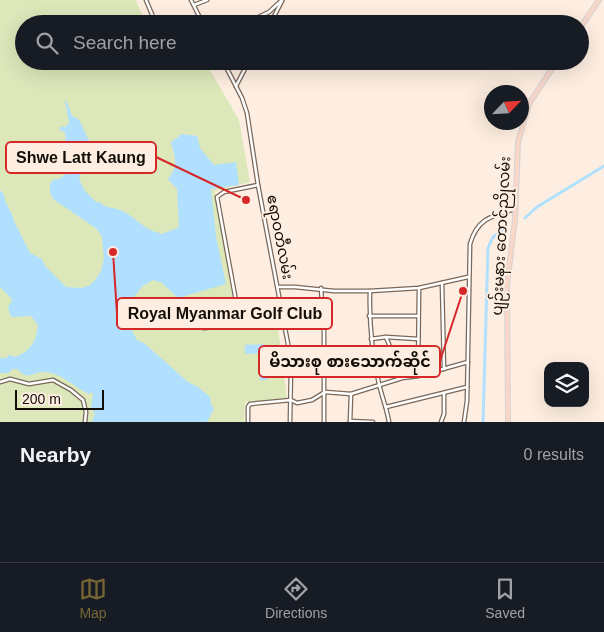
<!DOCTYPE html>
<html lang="en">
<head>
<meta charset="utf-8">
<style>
	body { margin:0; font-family:Helvetica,"Noto Sans Myanmar",sans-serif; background:#242831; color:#f1f3f6 }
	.controls { position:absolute; right:15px; bottom:15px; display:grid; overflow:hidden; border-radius:10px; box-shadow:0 5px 20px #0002 }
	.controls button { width:45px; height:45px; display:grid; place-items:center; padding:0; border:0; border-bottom:1px solid #363941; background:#171b24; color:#f1f3f6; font:25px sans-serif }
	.compass { position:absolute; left:484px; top:85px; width:45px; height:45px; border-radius:50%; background:#171b24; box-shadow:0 5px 20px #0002; rotate:65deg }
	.scale { position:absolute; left:15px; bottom:12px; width:89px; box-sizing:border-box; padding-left:5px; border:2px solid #130d07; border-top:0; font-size:14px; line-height:18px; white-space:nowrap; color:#130d07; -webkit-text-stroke:4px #feeee1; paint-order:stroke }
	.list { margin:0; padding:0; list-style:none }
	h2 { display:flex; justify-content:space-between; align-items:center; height:65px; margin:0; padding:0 20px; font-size:21px }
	h2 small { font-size:16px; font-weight:400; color:#9ea1a6 }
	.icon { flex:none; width:28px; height:28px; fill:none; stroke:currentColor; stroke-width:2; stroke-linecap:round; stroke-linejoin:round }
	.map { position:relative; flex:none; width:604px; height:422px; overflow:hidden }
	.search { position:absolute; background:#171b24; box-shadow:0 5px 20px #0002; left:15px; right:15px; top:15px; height:55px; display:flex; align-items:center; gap:12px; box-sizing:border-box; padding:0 18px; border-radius:28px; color:#9ea1a6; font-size:19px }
	.sheet { height:140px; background:#171b24 }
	nav { display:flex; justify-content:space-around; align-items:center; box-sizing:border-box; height:70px; border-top:1px solid #363941; background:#171b24; font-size:14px; color:#9ea1a6 }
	nav a { display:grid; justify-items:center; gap:2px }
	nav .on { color:#756633 }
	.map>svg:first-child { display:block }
</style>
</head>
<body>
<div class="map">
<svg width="604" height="422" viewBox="0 0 604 422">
	<rect width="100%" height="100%" fill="#feeee1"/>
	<path fill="#dce8ba" d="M0 0H136L146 24H24V61H189L206 63 239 120 250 182 215 191 236 319 276 313 287 398 245 402 244 422H0Z"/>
	<g fill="#b1e0fe">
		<path d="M65 100 67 102 72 116C73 116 78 119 79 120 86 130 86 147 102 145L107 150 98 152 93 163 83 167 79 179 85 191 96 202H100C104 208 111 207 117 209 129 212 137 222 147 228 152 231 157 232 162 234L179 227 177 189 168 179C179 166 175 157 171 142L182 134 197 136 200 148 214 165 236 162 239 185 211 189 216 237 226 284 178 298 162 283 153 280 143 286 127 305 129 325 137 340 144 343 188 382 198 387 210 397 211 404 214 409 207 422H92L95 413 91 408 93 392 89 394C74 387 63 374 46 372 32 371 30 382 17 369H12L9 373H0V358H6L9 355 16 357C31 350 36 342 38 325L31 316 12 317 10 315 8 307 12 301 11 298 0 287V190L4 195C4 204 13 212 14 221L30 253 42 259 45 266 66 287 82 288 90 285 95 280 101 271 104 259 102 237 97 229 53 199 50 192V184L53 180C77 177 65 150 65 132L61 131 59 128 62 126 64 128 69 123Z"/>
		<path d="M264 344 265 353 245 354V345Z"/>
		<path d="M265 354 267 380H260L259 355Z"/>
	</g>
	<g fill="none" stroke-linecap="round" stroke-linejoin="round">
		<g stroke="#b1e0fe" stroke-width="3">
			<path d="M525 218 537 207 604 166"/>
			<path d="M483 422 488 248 493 237 503 230"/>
		</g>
		<g stroke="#7a685a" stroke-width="5">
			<g id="minor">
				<path d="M146 0 156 24"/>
				<path d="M191 0 203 24"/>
				<path d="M194 5 207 0"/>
				<path d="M244 24 269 12 282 0"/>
				<path d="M270 24 282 1"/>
				<path d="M223 61 242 98 247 113 258 185 288 344 291 368 290 422"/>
				<path d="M236 86 249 61"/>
				<path d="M442 283 444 369"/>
				<path d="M278 287H295L334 291H370L419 288 468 277"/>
				<path d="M321 288 324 333V422"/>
				<path d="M370 291C369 323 372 353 379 384 382 397 387 409 389 422"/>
				<path d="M134 310 196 327 205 328 283 317"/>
				<path d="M369 316H418"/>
				<path d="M240 323 217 197 224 192 258 185"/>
				<path d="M386 337 402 377"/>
				<path d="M371 339 386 337 418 339"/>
				<path d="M418 376 419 288"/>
				<path d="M0 382 10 379 29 384 53 380 71 390 83 400 86 412 85 422"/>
				<path d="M386 407 467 387"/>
				<path d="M350 421 373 422"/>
				<path d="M248 422V407L250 404 291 400 297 403 312 400 325 392 351 394 402 378 418 376 468 362"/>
				<path d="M350 422 351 394"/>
				<path d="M441 422 444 414V394"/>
				<path d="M464 422 467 401 470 244C477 219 491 216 515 209"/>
			</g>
		</g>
		<g stroke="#d5d3d2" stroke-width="6">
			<g id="primary">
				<path d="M580 28 599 0"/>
				<path d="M508 422 507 285 515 219 518 142 529 104 557 61"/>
			</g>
		</g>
		<use href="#minor" stroke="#fff" stroke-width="2.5"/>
		<use href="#primary" stroke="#f8d7c9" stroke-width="4"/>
	</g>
	<g text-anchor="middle" stroke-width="4" stroke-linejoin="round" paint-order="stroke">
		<g font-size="15" fill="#130d07" stroke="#feeee1">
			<text transform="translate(501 236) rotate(-87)" y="5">ပျဉ်းမနား တောင်ညိုလမ်း</text>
			<text transform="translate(280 237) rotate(79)" y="5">ဧရာဝတီလမ်း</text>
		</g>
	</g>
	<path fill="none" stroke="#d62828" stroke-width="2" d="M246 200L156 157M113 252L117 314M463 291L440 361"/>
	<g fill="#d62828" stroke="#feeee1" stroke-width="2">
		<circle cx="246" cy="200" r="5"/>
		<circle cx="113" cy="252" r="5"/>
		<circle cx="463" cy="291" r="5"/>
	</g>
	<g fill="#feeee1" stroke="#d62828" stroke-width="2">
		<rect x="6" y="142" width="150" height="31" rx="5"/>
		<rect x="117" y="298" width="215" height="31" rx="5"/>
		<rect x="259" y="346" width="181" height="31" rx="5"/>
	</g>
	<g font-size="16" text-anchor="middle" font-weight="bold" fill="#130d07">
		<text x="81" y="163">Shwe Latt Kaung</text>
		<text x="225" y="319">Royal Myanmar Golf Club</text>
		<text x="350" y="367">မိသားစု စားသောက်ဆိုင်</text>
	</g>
</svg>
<div class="controls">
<button><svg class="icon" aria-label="layers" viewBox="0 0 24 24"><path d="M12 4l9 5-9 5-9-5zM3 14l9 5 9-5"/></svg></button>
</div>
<svg class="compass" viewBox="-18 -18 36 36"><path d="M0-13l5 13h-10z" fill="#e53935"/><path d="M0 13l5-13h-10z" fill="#9ea1a6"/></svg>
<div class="scale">200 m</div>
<div class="search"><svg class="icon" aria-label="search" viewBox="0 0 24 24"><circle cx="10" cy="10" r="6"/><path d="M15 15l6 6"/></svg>Search here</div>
</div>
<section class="sheet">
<h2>Nearby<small>0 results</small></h2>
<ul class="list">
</ul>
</section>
<nav>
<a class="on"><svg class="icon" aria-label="map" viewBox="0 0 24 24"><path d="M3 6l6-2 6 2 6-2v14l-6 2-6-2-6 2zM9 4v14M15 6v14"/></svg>Map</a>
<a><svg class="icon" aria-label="directions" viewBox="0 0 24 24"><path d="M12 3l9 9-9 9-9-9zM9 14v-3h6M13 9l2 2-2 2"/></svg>Directions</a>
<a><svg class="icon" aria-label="saved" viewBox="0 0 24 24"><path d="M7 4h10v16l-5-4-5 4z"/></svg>Saved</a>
</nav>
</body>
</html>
